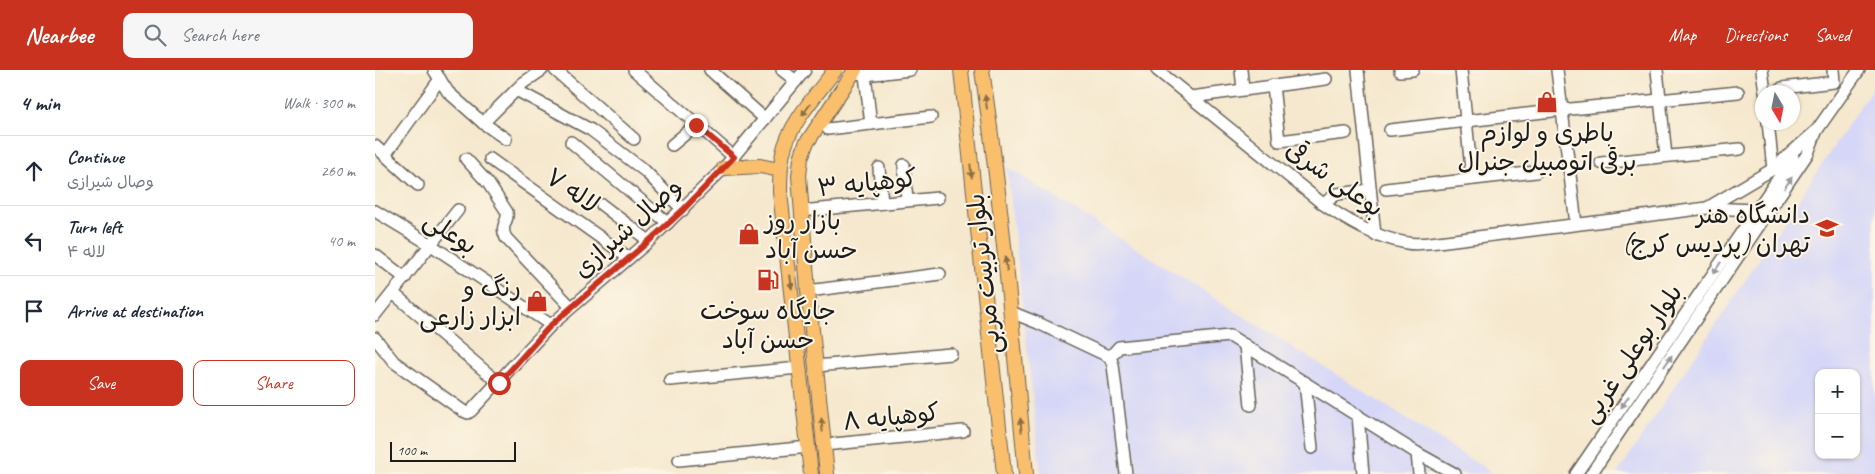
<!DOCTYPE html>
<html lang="en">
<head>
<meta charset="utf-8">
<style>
	body { margin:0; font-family:Caveat,"Playpen Sans Arabic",sans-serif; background:#f6f6f7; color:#1f2937 }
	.controls { position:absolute; right:15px; bottom:15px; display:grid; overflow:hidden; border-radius:10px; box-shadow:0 1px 4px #0004 }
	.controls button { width:45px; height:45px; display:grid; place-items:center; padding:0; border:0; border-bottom:1px solid #e0e1e3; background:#fff; color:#1f2937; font:25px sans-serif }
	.compass { position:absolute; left:1380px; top:15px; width:45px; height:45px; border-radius:50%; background:#fff; box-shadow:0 1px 4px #0004; rotate:170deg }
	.scale { position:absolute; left:15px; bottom:12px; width:126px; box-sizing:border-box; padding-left:5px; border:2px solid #1c1c1c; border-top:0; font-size:14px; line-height:18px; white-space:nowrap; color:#1c1c1c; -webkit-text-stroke:4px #fcf5e5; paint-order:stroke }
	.stop { position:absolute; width:15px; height:15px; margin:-11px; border:4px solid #c8321e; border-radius:50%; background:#fff }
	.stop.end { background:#c8321e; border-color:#fff; box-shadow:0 1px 5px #0008 }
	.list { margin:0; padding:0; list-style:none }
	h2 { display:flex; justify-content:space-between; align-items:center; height:65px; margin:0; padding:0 20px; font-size:21px }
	h2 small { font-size:16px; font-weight:400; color:#747a83 }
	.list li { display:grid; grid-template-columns:32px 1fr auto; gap:15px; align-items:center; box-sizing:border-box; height:70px; padding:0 20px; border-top:1px solid #e0e1e3 }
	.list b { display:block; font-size:19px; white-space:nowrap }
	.list p { margin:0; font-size:16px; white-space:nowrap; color:#747a83 }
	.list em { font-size:16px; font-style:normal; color:#747a83 }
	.actions { display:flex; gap:10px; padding:15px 20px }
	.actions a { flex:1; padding:11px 0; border:1px solid #c8321e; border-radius:10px; text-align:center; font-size:18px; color:#c8321e }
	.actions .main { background:#c8321e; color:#fff }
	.icon { flex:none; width:28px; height:28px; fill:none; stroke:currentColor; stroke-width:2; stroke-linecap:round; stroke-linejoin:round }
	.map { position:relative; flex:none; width:1500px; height:404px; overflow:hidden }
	header { display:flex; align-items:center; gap:30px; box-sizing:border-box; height:70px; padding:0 25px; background:#c8321e; color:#fff }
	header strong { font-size:24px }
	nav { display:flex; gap:28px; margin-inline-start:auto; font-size:18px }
	.search { width:350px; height:45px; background:#f6f6f7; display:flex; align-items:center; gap:12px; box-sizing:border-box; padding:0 18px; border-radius:10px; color:#747a83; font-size:19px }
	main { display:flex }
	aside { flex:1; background:#fff }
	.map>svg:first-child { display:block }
</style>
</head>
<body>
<header>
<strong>Nearbee</strong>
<div class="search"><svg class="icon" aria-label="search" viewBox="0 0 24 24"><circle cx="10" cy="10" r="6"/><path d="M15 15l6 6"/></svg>Search here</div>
<nav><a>Map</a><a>Directions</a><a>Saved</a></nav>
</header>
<main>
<aside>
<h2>4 min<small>Walk · 300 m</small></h2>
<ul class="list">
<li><svg class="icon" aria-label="ahead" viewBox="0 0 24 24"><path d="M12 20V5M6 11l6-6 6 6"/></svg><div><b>Continue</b><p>وصال شیرازی</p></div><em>260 m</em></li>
<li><svg class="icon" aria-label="left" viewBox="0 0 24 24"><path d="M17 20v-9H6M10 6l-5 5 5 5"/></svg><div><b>Turn left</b><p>لاله ۴</p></div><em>40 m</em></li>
<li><svg class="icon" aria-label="arrive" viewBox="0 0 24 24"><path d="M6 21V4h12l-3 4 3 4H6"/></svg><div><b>Arrive at destination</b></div></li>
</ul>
<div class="actions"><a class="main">Save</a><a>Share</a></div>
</aside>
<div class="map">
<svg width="1500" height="404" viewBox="0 0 1500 404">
	<rect width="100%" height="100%" fill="#fcf5e5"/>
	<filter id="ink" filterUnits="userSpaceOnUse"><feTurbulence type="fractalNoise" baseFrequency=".02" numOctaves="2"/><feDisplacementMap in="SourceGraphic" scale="10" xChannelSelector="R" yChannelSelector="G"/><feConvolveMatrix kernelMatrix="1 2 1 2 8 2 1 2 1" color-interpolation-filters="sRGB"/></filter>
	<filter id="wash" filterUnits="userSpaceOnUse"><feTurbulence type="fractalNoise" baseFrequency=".0096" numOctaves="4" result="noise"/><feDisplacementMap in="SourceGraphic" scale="20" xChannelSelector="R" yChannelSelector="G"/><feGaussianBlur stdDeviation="1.12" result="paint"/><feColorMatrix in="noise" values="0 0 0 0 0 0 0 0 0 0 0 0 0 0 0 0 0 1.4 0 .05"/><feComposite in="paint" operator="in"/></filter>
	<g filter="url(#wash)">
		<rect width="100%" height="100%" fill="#f5e8ce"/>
		<g fill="#d6d7f8" fill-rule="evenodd">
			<path d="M1500 14V404H1242ZM1444 303H1481V385H1444Z"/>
			<path d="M632 97 1119 404H666Z"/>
		</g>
	</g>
	<g filter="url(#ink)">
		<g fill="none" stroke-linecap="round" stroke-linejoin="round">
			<g stroke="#68635a" stroke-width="14">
				<g id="minor">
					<path d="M59 0 73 22 108 53 131 69"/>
					<path d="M180 0 259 69"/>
					<path d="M259 0 359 87"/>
					<path d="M335 0 390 49"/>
					<path d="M407 0 421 11"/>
					<path d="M782 0 948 134C974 152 999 167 1032 173 1042 175 1053 173 1063 172L1332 138 1398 99 1442 60 1484 0"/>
					<path d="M866 0 868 19"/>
					<path d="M983 0 1000 165"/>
					<path d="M1086 0 1097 109"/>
					<path d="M1182 0 1201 154"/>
					<path d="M1282 0 1291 86"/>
					<path d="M1387 0 1390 22"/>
					<path d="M1025 1 1038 0"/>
					<path d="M478 2 490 5 535 0"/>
					<path d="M490 5 496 54"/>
					<path d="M898 15 904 71 971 63"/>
					<path d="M1407 18 1459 12 1458 0"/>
					<path d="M141 20 216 60 270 101 308 140"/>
					<path d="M816 27 951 9"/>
					<path d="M1393 52 1398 99"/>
					<path d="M108 53 148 13 167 0"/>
					<path d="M453 59 556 47"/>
					<path d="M1015 60 1186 40 1363 22"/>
					<path d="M196 72 293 153"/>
					<path d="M297 75 321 55"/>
					<path d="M0 76 43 115"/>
					<path d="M10 85 65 9"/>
					<path d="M91 89 113 113 132 142C134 153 124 154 131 168L196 237"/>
					<path d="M115 89 254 188"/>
					<path d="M1226 93 1365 79"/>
					<path d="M529 95 532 130"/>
					<path d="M504 98 507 133"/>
					<path d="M1011 119 1161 102"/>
					<path d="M948 134 962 124 995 120"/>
					<path d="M227 135 274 171"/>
					<path d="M1332 138 1381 140 1385 142"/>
					<path d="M0 141 56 175 176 255"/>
					<path d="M426 141 563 128"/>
					<path d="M0 185 30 208"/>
					<path d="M433 221 565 204"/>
					<path d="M18 223 124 313"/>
					<path d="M636 242 663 253 735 287 738 295 751 404"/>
					<path d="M0 245 83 140"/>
					<path d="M0 268 19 292 88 341 93 343 96 341 176 255 274 171 349 98 430 0"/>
					<path d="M870 275 876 335"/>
					<path d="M735 287 744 277 855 266 1042 383 1080 404"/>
					<path d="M441 296 576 284"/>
					<path d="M295 310 424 298"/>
					<path d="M930 312 937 378"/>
					<path d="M983 345 988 404"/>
					<path d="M449 375 588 361"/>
					<path d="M1042 383 1044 404"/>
					<path d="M304 390 434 377"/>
					<path d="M1201 404 1418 87"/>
					<path d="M1216 404 1433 83 1441 62"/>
				</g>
			</g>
			<g stroke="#68635a" stroke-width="16">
				<g id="major">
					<path d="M586 0 629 404"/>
					<path d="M607 0C627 134 638 269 651 404"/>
					<path d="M349 98 385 96 405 100"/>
					<path d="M436 404 405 122C405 109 405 96 408 83 414 54 442 24 460 0"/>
					<path d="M452 404 433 221 424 106 426 88 431 74 480 0"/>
				</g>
			</g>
			<use href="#minor" stroke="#fff" stroke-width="11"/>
			<use href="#major" stroke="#f9bf6d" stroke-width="14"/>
		</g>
		<defs><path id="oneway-solid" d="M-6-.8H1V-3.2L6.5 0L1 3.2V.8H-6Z" transform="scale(1.25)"/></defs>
		<g fill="#8a6e44">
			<use href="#oneway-solid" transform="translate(611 32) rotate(-98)"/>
			<use href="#oneway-solid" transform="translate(431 40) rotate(126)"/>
			<use href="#oneway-solid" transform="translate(596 101) rotate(84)"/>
			<use href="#oneway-solid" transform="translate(631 194) rotate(-97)"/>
			<use href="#oneway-solid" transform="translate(416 212) rotate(83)"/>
			<use href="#oneway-solid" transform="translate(447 355) rotate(-95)"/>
			<use href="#oneway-solid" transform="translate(646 355) rotate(-95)"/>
		</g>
		<g fill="#999">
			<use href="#oneway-solid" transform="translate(1413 113) rotate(-56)"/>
			<use href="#oneway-solid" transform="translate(1342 198) rotate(124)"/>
			<use href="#oneway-solid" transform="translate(1293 291) rotate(-56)"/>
			<use href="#oneway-solid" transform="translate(1250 332) rotate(124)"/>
		</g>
	</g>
	<g fill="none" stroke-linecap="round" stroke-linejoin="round" filter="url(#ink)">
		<path stroke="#c8321e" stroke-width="6" d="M124 313 176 255 274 171 308 140 359 87 321 55"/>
	</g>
	<defs>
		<g id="shop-bare" transform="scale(1.725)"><path d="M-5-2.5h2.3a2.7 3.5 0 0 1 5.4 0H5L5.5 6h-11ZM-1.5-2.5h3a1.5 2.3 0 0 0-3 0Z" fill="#c8321e" stroke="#fcf5e5" stroke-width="2.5" paint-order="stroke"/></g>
		<g id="university-bare" transform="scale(1.725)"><path d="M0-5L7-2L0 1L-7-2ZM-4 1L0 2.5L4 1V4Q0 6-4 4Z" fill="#c8321e" stroke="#fcf5e5" stroke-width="2.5" paint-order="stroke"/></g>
		<g id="fuel-bare" transform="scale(1.725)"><path d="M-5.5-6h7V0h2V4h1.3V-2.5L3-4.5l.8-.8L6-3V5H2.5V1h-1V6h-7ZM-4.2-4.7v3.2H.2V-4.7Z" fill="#c8321e" stroke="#fcf5e5" stroke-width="2.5" paint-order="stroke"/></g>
	</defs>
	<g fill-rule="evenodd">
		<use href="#shop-bare" x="1172" y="32"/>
		<use href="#university-bare" x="1452" y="158"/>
		<use href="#shop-bare" x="374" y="164"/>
		<use href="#fuel-bare" x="393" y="210"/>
		<use href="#shop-bare" x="162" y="231"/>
	</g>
	<g text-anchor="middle" stroke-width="4" stroke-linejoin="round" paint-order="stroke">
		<g font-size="25" fill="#1c1c1c" stroke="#fcf5e5">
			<text x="1172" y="71">باطری و لوازم<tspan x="1172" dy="29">برقی اتومبیل جنرال</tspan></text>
			<text x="1435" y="153" text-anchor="end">دانشگاه هنر<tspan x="1435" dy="29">تهران (پردیس کرج)</tspan></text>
			<text x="390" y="159" text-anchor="start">بازار روز<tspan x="390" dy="29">حسن آباد</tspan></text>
			<text x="146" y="226" text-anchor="end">رنگ و<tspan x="146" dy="29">ابزار زارعی</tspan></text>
			<text x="393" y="249">جایگاه سوخت<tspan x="393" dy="29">حسن آباد</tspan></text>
		</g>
		<g font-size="25" fill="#1c1c1c" stroke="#fcf5e5">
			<text transform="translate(960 108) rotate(35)" y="9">بوعلی شرقی</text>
			<text transform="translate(492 112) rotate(-6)" y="9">کوهپایه ۳</text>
			<text transform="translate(198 120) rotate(35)" y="9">لاله ۷</text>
			<text transform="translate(252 157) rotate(-42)" y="9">وصال شیرازی</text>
			<text transform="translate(76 162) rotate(33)" y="9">بوعلی</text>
			<text transform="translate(608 204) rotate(-96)" y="9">بلوار تربیت مربی</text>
			<text transform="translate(1256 283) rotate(-56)" y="9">بلوار بوعلی غربی</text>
			<text transform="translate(516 346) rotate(-6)" y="9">کوهپایه ۸</text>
		</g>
	</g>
</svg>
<div class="controls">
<button>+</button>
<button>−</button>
</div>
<svg class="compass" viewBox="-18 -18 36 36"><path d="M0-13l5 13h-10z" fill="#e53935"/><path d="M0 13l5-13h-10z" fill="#747a83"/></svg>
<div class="scale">100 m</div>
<div class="stop" style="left:124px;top:313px"></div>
<div class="stop end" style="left:321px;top:55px"></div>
</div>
</main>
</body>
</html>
